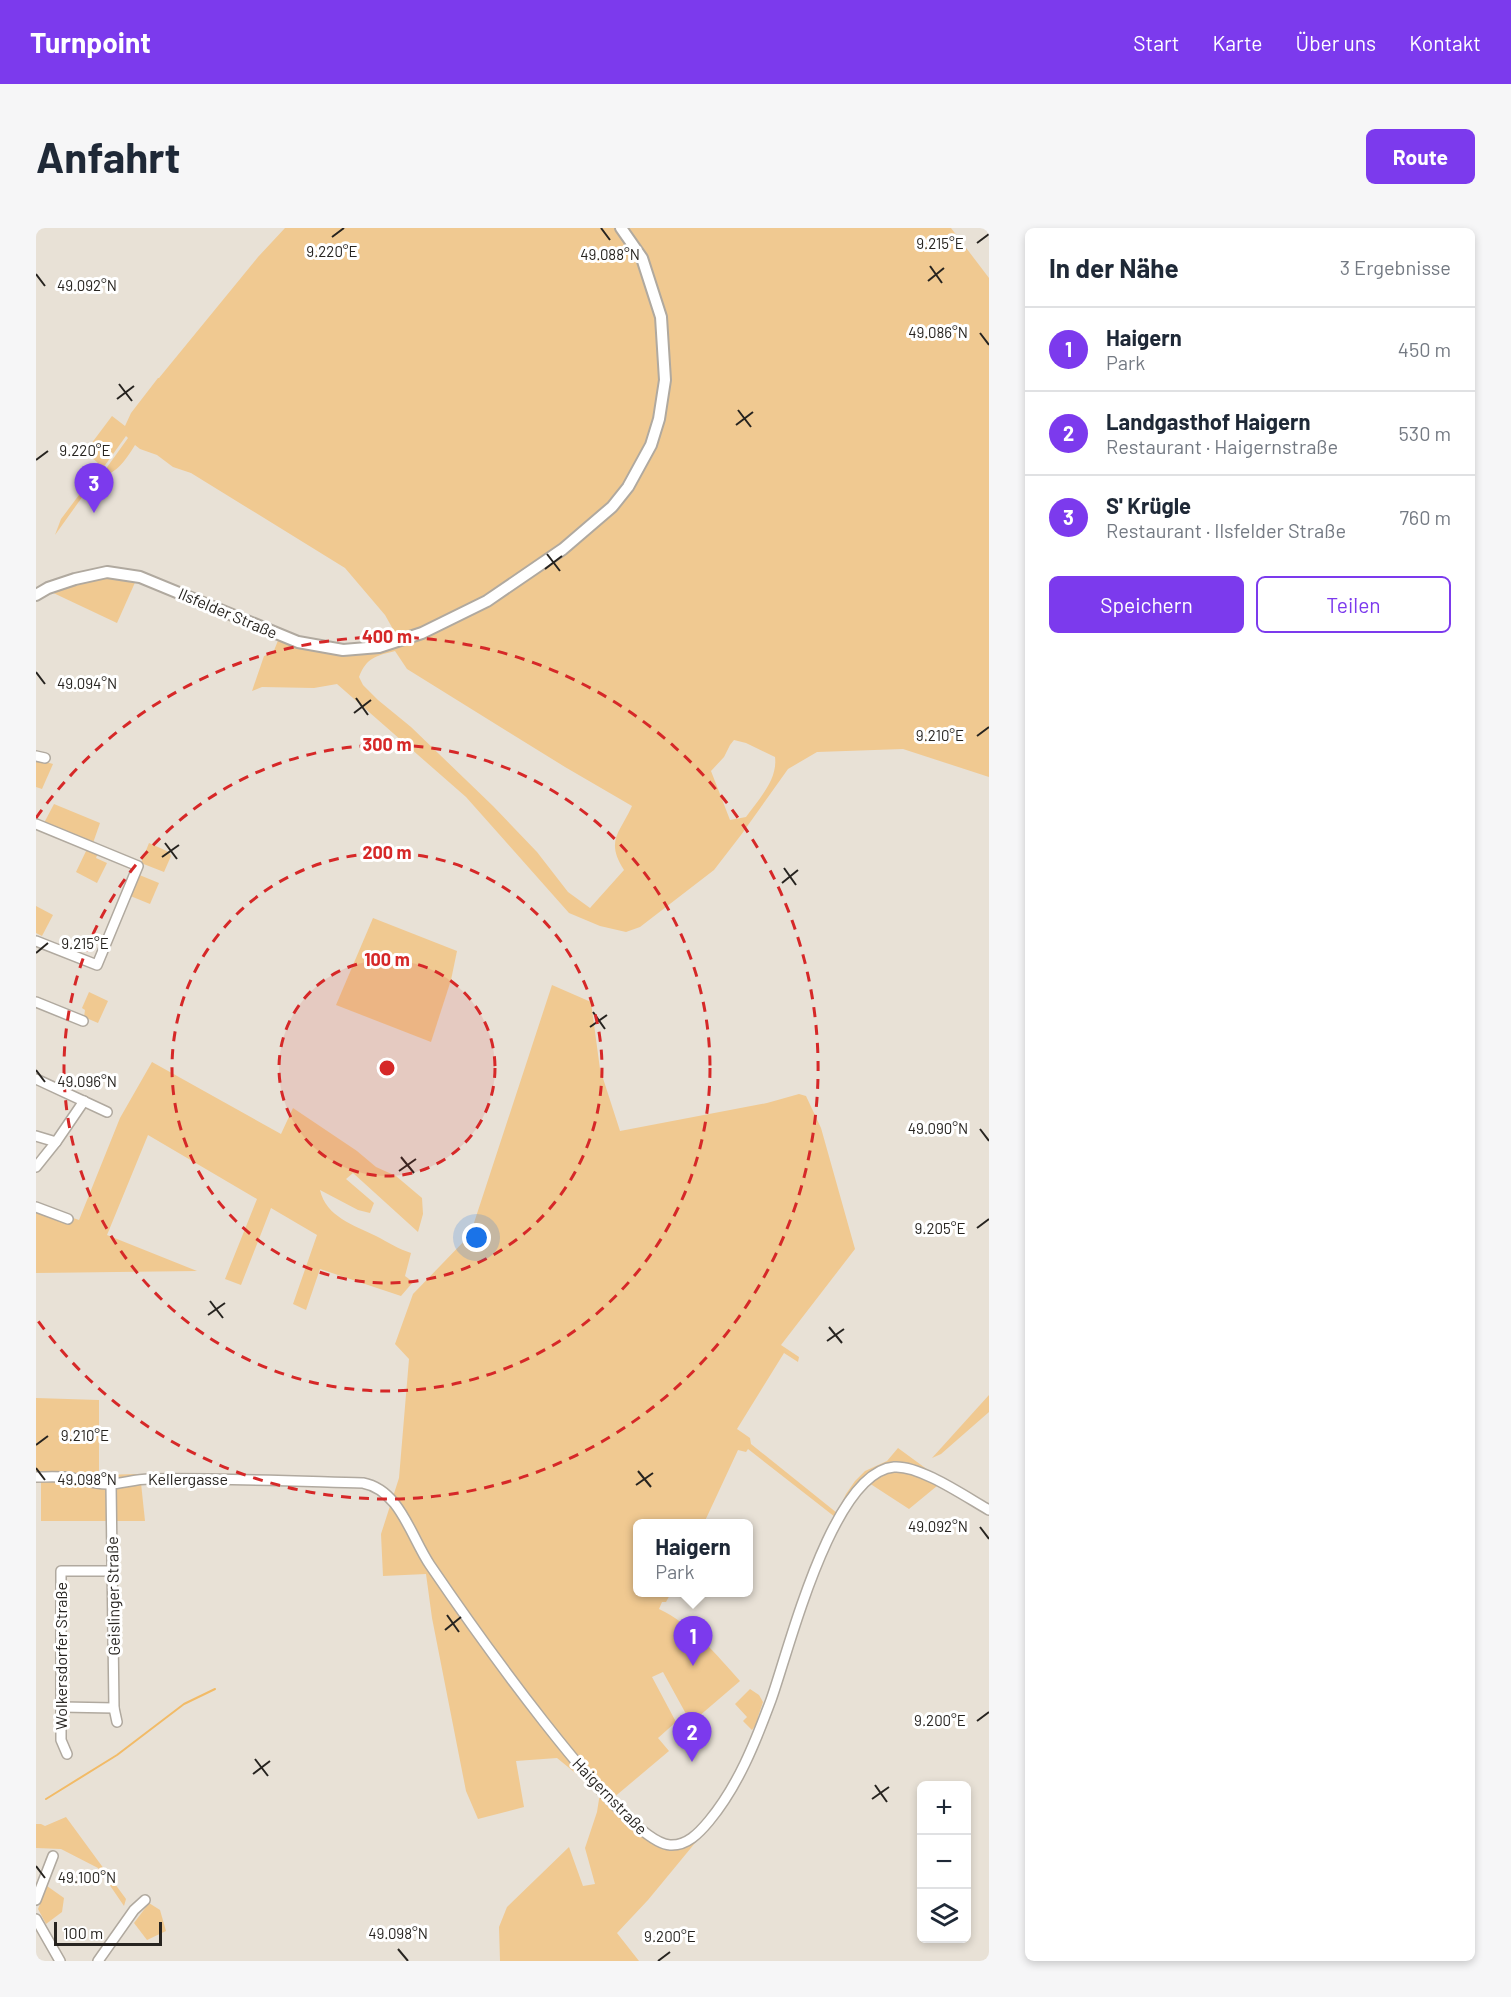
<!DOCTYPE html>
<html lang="de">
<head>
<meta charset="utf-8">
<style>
	body { margin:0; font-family:Barlow,sans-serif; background:#f6f6f7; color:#1f2937 }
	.controls { position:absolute; right:18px; bottom:18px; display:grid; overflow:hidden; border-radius:9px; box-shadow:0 3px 9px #0003 }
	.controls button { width:54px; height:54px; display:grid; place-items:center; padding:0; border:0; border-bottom:2px solid #e0e1e3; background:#fff; color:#1f2937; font:30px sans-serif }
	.scale { position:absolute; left:18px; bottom:15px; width:108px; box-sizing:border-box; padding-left:6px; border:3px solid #272420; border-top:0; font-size:16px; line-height:21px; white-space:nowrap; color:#272420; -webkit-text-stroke:4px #fff; paint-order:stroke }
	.you { position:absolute; left:441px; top:1010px; width:21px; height:21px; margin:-15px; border:4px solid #fff; border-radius:50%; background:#1a73e8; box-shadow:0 0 0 9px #1a73e833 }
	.badge { display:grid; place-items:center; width:39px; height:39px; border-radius:50%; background:#7c3aed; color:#fff; font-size:20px; font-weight:700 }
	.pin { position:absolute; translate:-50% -50px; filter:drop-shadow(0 2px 3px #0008) }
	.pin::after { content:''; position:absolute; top:32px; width:21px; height:18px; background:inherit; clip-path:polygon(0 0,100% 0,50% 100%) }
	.popup { position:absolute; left:597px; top:1291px; width:120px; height:78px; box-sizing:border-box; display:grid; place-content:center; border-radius:9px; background:#fff; filter:drop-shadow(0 2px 4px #0005); font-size:20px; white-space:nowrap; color:#747a83 }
	.popup b { font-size:22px; color:#1f2937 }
	.popup::after { content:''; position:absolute; left:50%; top:100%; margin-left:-12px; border:12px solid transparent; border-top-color:#fff }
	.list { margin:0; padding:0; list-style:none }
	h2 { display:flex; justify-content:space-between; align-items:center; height:78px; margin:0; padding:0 24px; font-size:26px }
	h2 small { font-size:20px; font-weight:400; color:#747a83 }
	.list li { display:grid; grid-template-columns:39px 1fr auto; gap:18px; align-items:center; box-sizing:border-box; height:84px; padding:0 24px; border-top:2px solid #e0e1e3 }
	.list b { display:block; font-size:22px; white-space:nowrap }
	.list p { margin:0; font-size:20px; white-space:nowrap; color:#747a83 }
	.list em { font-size:20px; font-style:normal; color:#747a83 }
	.actions { display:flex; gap:12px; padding:18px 24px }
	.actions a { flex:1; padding:14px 0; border:2px solid #7c3aed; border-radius:9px; text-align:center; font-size:21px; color:#7c3aed }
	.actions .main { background:#7c3aed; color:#fff }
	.icon { flex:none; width:33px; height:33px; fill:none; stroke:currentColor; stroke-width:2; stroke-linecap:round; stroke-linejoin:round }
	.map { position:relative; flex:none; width:953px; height:1733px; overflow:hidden; border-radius:9px }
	header { display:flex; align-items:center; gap:36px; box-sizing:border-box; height:84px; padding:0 30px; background:#7c3aed; color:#fff }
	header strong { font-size:28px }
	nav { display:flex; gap:33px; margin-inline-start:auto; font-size:21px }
	.intro { display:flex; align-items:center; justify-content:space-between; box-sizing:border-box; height:144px; padding:0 36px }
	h1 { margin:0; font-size:42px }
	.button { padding:15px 27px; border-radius:9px; background:#7c3aed; color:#fff; font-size:21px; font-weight:700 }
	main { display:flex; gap:36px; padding:0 36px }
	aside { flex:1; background:#fff; border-radius:9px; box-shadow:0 3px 9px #0003 }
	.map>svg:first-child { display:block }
</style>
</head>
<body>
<header>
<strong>Turnpoint</strong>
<nav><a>Start</a><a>Karte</a><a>Über uns</a><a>Kontakt</a></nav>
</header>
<div class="intro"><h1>Anfahrt</h1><a class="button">Route</a></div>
<main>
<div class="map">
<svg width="953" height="1733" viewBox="0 0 953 1733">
	<rect width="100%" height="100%" fill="#e8e1d6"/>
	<g fill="#f0c991" fill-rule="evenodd">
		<path d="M249 0H915L953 50V549L867 521 781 524 752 541 705 607 678 642 604 699 590 704 564 698 533 685 430 569 301 456 278 460 226 459 216 463 228 428 237 425 243 410C286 416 321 426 362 410L349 387 309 340 155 245 137 239 121 227 104 221 99 217C91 230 81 246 64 249L92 210 90 208 19 307 25 291 43 267 62 235 49 224 76 188 89 198 95 185 122 150H123L222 29ZM359 423 371 441 529 539 596 578C584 605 569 612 588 642L554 680 532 664 501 624 457 578 375 499 342 472 327 457 323 449C331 429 340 428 359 423ZM698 512 710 515 739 529C742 552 722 572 710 589L694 592 675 543 688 529 694 517Z"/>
		<path d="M71 346 101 350 81 395 11 362Z"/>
		<path d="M0 531 17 536 6 561 0 559Z"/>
		<path d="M18 576 64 595 57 615 8 595Z"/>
		<path d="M113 615 133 624 135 628 128 644 105 635Z"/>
		<path d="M51 621 62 625 60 630 71 635 61 655 40 644Z"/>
		<path d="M101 646 123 655 114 676 92 667Z"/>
		<path d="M0 678 17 687 6 708 0 705Z"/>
		<path d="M337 690 421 723 415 752 395 814 300 777Z"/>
		<path d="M516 757 555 774 564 841 584 903 731 875 763 866 770 868 785 900 819 1021 745 1117 763 1129 762 1134 748 1125 701 1201 714 1210 715 1216 801 1285 810 1266 819 1253 829 1243 851 1233 862 1220 907 1253 873 1281 833 1255 799 1289 712 1221 710 1224 702 1222 668 1295 602 1296V1364L635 1365 630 1374H626L623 1381C655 1396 681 1427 704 1453L655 1495 627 1444 616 1449 640 1494 622 1510 633 1523 576 1571C593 1591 608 1617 637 1621L678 1592 612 1672 581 1705 603 1733H464L463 1699 471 1679 533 1619 547 1658 559 1656 549 1620 561 1584 564 1565 521 1530 480 1533 488 1579 442 1591 430 1563 396 1390 390 1346 347 1348 345 1306 363 1250 373 1131 359 1116 377 1066 434 1007Z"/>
		<path d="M53 764 72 773 62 795 48 789 49 782 46 780Z"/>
		<path d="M116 834 245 906 257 880 321 923 340 939 360 948 386 970 387 986 382 1004 317 945 310 951 338 975 334 985 322 982 284 962C290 989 318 997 340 1008 352 1014 362 1021 375 1025L369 1048 377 1054 365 1068 284 1041 270 1082 257 1076 281 1007 235 980 205 1057 189 1051 221 971 112 907 71 1007 161 1043 0 1045V977L43 992 84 890Z"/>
		<path d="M953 1167V1184L905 1226 896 1230Z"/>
		<path d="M0 1170 63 1172V1247L102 1246 88 1252 0 1247Z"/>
		<path d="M5 1250 105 1255 109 1293H5Z"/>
		<path d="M714 1461 723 1467 727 1474 722 1489V1494L716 1502 707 1493 711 1489 699 1476Z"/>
		<path d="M30 1589 90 1671 88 1678 62 1640 25 1621 0 1620V1596H5L9 1598Z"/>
		<path d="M11 1658 28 1670 26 1684 10 1696 2 1681Z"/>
		<path d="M113 1675 124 1682 130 1703 111 1712 98 1695Z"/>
	</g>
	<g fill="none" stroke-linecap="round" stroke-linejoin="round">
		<path stroke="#f2bb67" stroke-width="2" d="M10 1571 81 1527 148 1476 179 1461"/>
		<g stroke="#b0a99f" stroke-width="12">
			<g id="minor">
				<path d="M0 528 9 530"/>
				<path d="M0 596 102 638 61 737 0 713"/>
				<path d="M0 774 47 793"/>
				<path d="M0 851 71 884"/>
				<path d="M0 908 20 914"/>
				<path d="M0 939 20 914 48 873"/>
				<path d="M0 979 32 991"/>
				<path d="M0 1249C12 1249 25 1248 36 1250 49 1253 59 1256 72 1256 86 1256 98 1251 113 1251 184 1250 256 1253 327 1255 364 1262 375 1309 394 1337 426 1384 586 1615 634 1617 651 1618 663 1605 673 1593 702 1558 719 1515 735 1472 753 1422 796 1244 858 1239 884 1237 930 1269 953 1282"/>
				<path d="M75 1256 78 1480 81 1494"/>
				<path d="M26 1479 78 1480"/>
				<path d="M31 1526 25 1512V1343H76"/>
				<path d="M0 1672 17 1628"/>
				<path d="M0 1691 24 1733"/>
				<path d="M62 1733 98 1682 109 1672"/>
			</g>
		</g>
		<g stroke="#b0a99f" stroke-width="14">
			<path id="major" d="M0 367 12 360 39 351 71 344 104 349 262 414 307 422 343 419 386 405 451 373 527 321 576 279 592 259 615 217 623 191 629 152 625 89 606 30 585 0"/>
		</g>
		<use href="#minor" stroke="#fff" stroke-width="9"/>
		<use href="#major" stroke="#fff" stroke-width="10"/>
	</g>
	<path fill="none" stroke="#272420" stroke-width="2" d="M565 0 574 12M296 9 308 0M941 15 953 6M894 38 906 55M0 46 9 58M892 53 908 40M944 105 953 117M83 156 96 173M81 171 98 158M702 182 715 199M700 197 717 184M0 232 12 223M511 326 524 343M509 341 526 328M0 444 9 456M320 470 332 487M318 485 335 472M941 508 953 499M129 615 141 631M126 629 143 617M748 640 760 657M746 655 762 642M0 725 12 715M557 784 569 801M554 799 571 787M0 842 9 854M944 901 953 913M365 929 378 945M363 943 380 931M941 1000 953 991M174 1073 187 1090M172 1087 189 1075M793 1099 806 1115M791 1113 808 1101M0 1217 12 1208M0 1240 9 1252M602 1243 615 1259M600 1257 617 1245M944 1299 953 1311M411 1387 423 1404M409 1402 425 1389M941 1493 953 1484M219 1531 232 1548M217 1546 234 1533M839 1557 851 1574M836 1571 853 1559M0 1638 9 1650M362 1721 372 1733M622 1733 634 1724"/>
	<circle cx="351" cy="840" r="108" fill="#d62828" fill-opacity=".12"/>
	<g fill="none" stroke="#d62828" stroke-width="3" stroke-dasharray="10 8">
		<circle cx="351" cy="840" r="108"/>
		<circle cx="351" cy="840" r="215"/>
		<circle cx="351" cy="840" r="323"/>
		<path d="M0 590A431 431 0 1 1 0 1090"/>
	</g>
	<g text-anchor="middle" stroke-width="6" stroke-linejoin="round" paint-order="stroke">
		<g font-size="16" fill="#272420" stroke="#fff">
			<text transform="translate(192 385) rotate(23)" y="6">Ilsfelder Straße</text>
			<text x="152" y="1257">Kellergasse</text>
			<text transform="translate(77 1368) rotate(-91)" y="6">Geislinger Straße</text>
			<text transform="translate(25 1428) rotate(-90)" y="6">Wolkersdorfer Straße</text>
			<text transform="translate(574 1568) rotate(46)" y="6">Haigernstraße</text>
		</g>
	</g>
	<g font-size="15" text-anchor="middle" fill="#272420" stroke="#fff" stroke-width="6" stroke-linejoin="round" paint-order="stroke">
		<text x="904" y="21">9.215°E</text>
		<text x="296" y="29">9.220°E</text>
		<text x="574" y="32">49.088°N</text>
		<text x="51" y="63">49.092°N</text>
		<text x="902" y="110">49.086°N</text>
		<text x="49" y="228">9.220°E</text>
		<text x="51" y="461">49.094°N</text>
		<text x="904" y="513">9.210°E</text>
		<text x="49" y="721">9.215°E</text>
		<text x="51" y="859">49.096°N</text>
		<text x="902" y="906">49.090°N</text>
		<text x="904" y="1006">9.205°E</text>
		<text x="49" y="1213">9.210°E</text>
		<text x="51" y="1257">49.098°N</text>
		<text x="902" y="1304">49.092°N</text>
		<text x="904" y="1498">9.200°E</text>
		<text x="51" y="1655">49.100°N</text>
		<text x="362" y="1711">49.098°N</text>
		<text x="634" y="1714">9.200°E</text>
	</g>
	<circle cx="351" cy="840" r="9" fill="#d62828" stroke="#fff" stroke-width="3"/>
	<g font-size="18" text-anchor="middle" font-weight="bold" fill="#d62828" stroke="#fff" stroke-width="6" stroke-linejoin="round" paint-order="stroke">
		<text x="351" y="415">400 m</text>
		<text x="351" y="523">300 m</text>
		<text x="351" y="631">200 m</text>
		<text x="351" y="738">100 m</text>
	</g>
</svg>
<div class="controls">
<button>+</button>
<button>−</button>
<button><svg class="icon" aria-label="layers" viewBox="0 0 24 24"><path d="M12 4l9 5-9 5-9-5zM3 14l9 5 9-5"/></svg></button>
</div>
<div class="scale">100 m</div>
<div class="you"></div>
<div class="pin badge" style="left:657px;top:1438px">1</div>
<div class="popup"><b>Haigern</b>Park</div>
<div class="pin badge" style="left:656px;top:1534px">2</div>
<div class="pin badge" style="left:58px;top:285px">3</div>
</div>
<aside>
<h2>In der Nähe<small>3 Ergebnisse</small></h2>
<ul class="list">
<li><span class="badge">1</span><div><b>Haigern</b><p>Park</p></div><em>450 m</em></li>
<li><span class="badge">2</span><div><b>Landgasthof Haigern</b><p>Restaurant · Haigernstraße</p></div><em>530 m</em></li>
<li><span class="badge">3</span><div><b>S' Krügle</b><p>Restaurant · Ilsfelder Straße</p></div><em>760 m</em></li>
</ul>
<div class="actions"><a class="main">Speichern</a><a>Teilen</a></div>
</aside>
</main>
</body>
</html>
